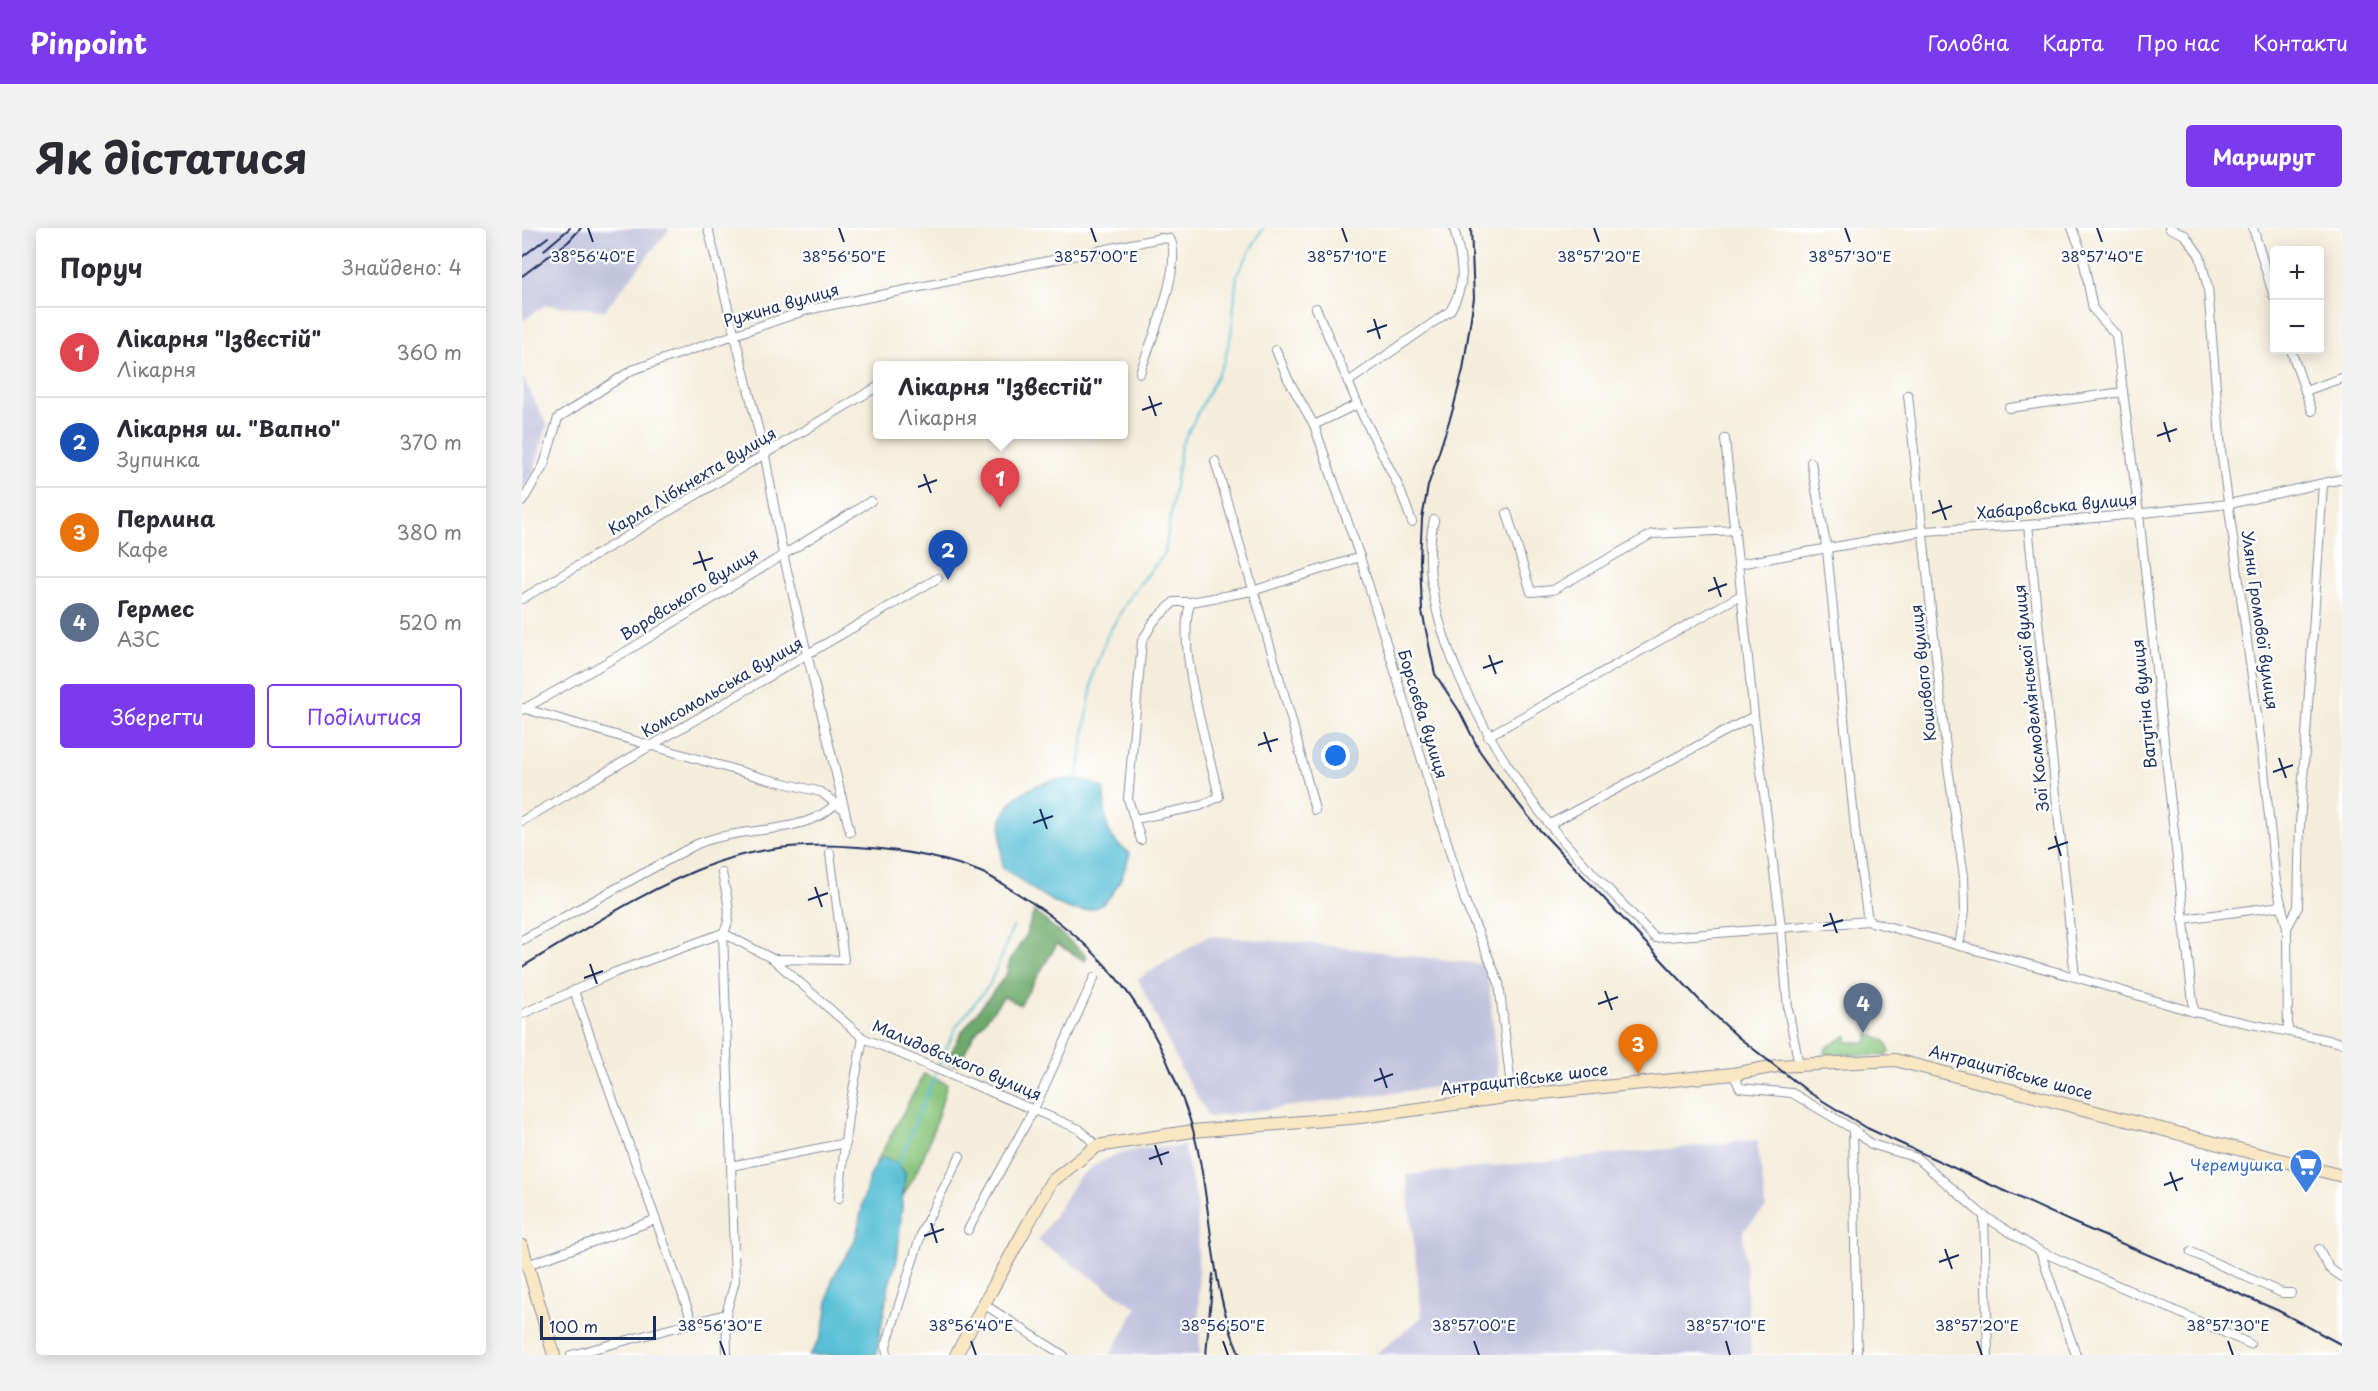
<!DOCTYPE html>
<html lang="uk">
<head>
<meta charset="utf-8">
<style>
	body { margin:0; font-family:"Playpen Sans",sans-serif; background:#f2f2f3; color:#2b2b33 }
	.controls { position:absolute; right:18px; top:18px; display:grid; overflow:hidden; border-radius:6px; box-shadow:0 3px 15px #0003 }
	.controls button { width:54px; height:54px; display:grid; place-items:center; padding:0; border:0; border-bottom:2px solid #e1e1e2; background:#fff; color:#2b2b33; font:30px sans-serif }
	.scale { position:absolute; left:18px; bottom:15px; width:116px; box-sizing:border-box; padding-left:6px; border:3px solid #1b2f5e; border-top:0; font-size:16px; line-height:21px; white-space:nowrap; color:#1b2f5e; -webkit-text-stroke:4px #fff; paint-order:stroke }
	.you { position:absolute; left:814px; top:528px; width:21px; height:21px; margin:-15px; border:4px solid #fff; border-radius:50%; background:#1a73e8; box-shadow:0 0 0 9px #1a73e833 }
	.badge { display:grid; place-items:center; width:39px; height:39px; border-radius:50%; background:#7c3aed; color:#fff; font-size:20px; font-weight:700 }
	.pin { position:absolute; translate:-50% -50px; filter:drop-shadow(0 2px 3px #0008) }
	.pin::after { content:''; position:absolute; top:32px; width:21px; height:18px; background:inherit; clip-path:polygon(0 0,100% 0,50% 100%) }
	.popup { position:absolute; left:351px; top:133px; width:255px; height:78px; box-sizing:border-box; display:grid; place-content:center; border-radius:6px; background:#fff; filter:drop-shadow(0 2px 4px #0005); font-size:20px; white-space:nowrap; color:#7c7c81 }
	.popup b { font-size:22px; color:#2b2b33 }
	.popup::after { content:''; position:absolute; left:50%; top:100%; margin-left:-12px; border:12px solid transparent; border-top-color:#fff }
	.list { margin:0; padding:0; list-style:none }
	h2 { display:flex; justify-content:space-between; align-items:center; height:78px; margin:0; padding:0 24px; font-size:26px }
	h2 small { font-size:20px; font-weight:400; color:#7c7c81 }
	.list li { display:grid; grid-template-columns:39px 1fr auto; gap:18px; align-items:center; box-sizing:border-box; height:90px; padding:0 24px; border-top:2px solid #e1e1e2 }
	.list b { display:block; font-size:22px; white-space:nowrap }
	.list p { margin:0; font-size:20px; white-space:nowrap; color:#7c7c81 }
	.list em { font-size:20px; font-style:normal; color:#7c7c81 }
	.actions { display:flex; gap:12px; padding:18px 24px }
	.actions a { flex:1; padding:14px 0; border:2px solid #7c3aed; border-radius:6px; text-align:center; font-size:21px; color:#7c3aed }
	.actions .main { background:#7c3aed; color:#fff }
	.map { position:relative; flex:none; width:1820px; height:1127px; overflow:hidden; border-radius:6px }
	header { display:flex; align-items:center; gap:36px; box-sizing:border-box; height:84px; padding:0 30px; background:#7c3aed; color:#fff }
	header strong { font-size:28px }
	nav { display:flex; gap:33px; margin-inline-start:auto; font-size:21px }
	.intro { display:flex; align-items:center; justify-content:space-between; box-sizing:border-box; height:144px; padding:0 36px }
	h1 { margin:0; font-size:42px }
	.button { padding:15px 27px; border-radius:6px; background:#7c3aed; color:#fff; font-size:21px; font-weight:700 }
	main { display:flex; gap:36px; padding:0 36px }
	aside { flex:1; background:#fff; border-radius:6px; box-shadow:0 3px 15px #0003 }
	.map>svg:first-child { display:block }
</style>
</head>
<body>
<header>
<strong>Pinpoint</strong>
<nav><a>Головна</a><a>Карта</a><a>Про нас</a><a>Контакти</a></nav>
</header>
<div class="intro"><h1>Як дістатися</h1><a class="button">Маршрут</a></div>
<main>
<aside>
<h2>Поруч<small>Знайдено: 4</small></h2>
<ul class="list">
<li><span class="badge" style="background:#e0444e">1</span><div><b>Лікарня &quot;Ізвєстій&quot;</b><p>Лікарня</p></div><em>360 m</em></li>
<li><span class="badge" style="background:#1a4fb4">2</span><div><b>Лікарня ш. &quot;Вапно&quot;</b><p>Зупинка</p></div><em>370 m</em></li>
<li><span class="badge" style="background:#e8710a">3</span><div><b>Перлина</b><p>Кафе</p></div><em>380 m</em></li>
<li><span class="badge" style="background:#5c6f8a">4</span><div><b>Гермес</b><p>АЗС</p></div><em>520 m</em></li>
</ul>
<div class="actions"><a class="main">Зберегти</a><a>Поділитися</a></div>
</aside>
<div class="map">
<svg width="1820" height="1127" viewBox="0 0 1820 1127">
	<rect width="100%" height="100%" fill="#fff"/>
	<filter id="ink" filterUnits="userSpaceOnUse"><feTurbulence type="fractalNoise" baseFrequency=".0167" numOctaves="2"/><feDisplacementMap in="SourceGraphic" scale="12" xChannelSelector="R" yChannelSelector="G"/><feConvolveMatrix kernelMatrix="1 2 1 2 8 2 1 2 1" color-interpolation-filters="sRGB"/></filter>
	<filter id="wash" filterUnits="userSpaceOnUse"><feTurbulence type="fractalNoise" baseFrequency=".008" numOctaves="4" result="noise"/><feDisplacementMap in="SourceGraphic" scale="24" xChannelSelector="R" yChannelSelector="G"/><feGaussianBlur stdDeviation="1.35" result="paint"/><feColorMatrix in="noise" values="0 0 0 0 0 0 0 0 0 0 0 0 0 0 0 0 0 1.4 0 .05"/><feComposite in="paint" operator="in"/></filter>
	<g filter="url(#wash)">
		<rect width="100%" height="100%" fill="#f5eddb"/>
		<g fill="#c1c2dd">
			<path d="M0 0H148L83 82 23 77 0 93Z"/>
			<path d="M0 148 25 197 12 243 0 262Z"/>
			<path d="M686 708 792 716 965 737 976 851 687 889 659 841 616 751Z"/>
			<path d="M1235 912 1244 980 1221 1003 1229 1127H853L900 1089 884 947Z"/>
			<path d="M662 918 675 975 678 1127H588L615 1080 516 1013 556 950 571 938 593 927 619 921Z"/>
		</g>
		<g fill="#88c57c" stroke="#527a6d" stroke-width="1.5">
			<path d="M1346 806 1363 813 1368 824 1364 828 1303 826 1304 820 1325 807V814H1345Z"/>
			<path d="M402 846 425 856C414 897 403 932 381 968L383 945 373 934 354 935Z"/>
		</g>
		<path fill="#6eaa6c" stroke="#446c65" stroke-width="1.5" d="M512 683 565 728 563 733 535 716 498 777 482 768 452 807 436 837 424 834 440 804 484 747 488 732 503 709Z"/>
		<g fill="#59bfd6" stroke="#3a779a" stroke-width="1.5">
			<path d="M547 551 563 552 581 560C586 591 578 607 608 625 581 719 535 679 480 639 480 625 477 606 480 592 488 563 522 552 547 551Z"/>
			<path d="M360 930 373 934 383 945 375 1032 367 1056 354 1127H287C308 1103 302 1085 309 1057 313 1038 329 1027 334 1008 340 987 343 943 360 930Z"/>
		</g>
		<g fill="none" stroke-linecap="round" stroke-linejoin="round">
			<g stroke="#59bfd6" stroke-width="2">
				<path d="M555 553 572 443 586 406 609 367 643 325 659 218 702 134 709 107 715 46 741 0"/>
				<path d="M416 839 434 799 468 756 491 699"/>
				<path d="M375 939 414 844"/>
			</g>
		</g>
	</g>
	<g filter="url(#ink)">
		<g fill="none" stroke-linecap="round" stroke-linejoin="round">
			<g stroke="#888e9c" stroke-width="10">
				<g id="minor">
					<path d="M186 0 243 228 261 326 328 604"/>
					<path d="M1647 0 1663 7 1678 28 1686 60 1699 222 1740 523 1754 654 1765 700 1766 803"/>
					<path d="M1731 0 1752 69"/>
					<path d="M794 80 841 188 877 259 890 294"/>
					<path d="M754 122 766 151 792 197 838 329 943 673 977 755 990 868"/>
					<path d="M1769 122 1790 183"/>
					<path d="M826 154 928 83C947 52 939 33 932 0"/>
					<path d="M1783 163 1820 150"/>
					<path d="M1601 164 1617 287 1672 784"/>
					<path d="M1386 167 1426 539 1442 649 1443 682 1437 718"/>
					<path d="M1487 180 1601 164 1594 107 1571 81 1560 25 1550 0"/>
					<path d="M792 197 836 176"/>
					<path d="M1203 211 1232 488 1259 698 1266 781 1277 837"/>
					<path d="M693 233 768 486 793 582"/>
					<path d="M1289 234 1305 322 1334 610 1346 693"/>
					<path d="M0 274 22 237 36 190 110 142 285 82 639 10 648 11C662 35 627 118 618 145"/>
					<path d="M985 285 1009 364 1031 362 1130 306 1214 302"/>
					<path d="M912 292C889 389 969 521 1027 596 1059 636 1098 672 1133 710L1346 693 1553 749 1672 784 1820 815"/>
					<path d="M1506 297 1553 749"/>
					<path d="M1217 336 1402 303 1506 297 1707 276 1820 251"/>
					<path d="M0 371 355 159"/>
					<path d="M0 480 241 550 299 564 318 579"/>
					<path d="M0 482 110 420 349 273"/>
					<path d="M966 508 1219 367"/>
					<path d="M613 591 678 578 697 569C687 524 652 413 669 374L730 363 838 329"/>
					<path d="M0 593 416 350"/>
					<path d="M1028 596 1232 488"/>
					<path d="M619 612 606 571 620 413 632 393 652 374H669"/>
					<path d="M200 645C203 663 213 689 201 705L213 1053 204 1086 205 1127"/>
					<path d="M1661 691 1759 678"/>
					<path d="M1765 700 1776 679 1778 596 1801 256"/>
					<path d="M0 712 175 616C214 600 262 605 295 589 302 586 309 580 315 575"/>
					<path d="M251 731 322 732 308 625"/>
					<path d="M52 763 170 1093"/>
					<path d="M0 786 91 745 201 705 251 731 341 810 557 901 575 918"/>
					<path d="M1211 846 1218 860 1270 865 1331 901 1349 916 1395 930 1462 988 1518 1023 1554 1127"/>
					<path d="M1331 901 1335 1127"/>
					<path d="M209 938 324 915"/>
					<path d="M317 970 326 888 341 810"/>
					<path d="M1462 988 1466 1127"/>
					<path d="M446 1002 512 881 572 750"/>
					<path d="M1797 1021 1807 1040 1820 1049"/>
					<path d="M1518 1023 1728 1116"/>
					<path d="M1669 1024 1760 1065H1769"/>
					<path d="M5 1037 133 992"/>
					<path d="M463 1077 541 1127"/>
					<path d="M49 1127 204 1086"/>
					<path d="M365 1127 364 1118 400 1003 438 928"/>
				</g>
			</g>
			<g stroke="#888e9c" stroke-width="14">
				<g id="secondary">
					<path d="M0 1018 32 1127"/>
					<path d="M434 1127 529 954 575 918 671 903 839 889 990 868 1211 846 1255 838 1373 832 1820 948"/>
				</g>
			</g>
			<use href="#minor" stroke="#fff" stroke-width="8"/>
			<use href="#secondary" stroke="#f9e7c3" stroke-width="12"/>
			<g stroke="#1b2f5e" stroke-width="2">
				<path d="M949 0 952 70 941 142 931 181 906 258 900 291 898 332 900 383 913 446 938 484 957 522 981 556 1014 598 1182 777 1216 809 1288 865 1345 900 1552 995 1755 1082 1820 1117"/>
				<path d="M22 22 48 0"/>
				<path d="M0 29 26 9"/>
				<path d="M0 48 46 14 59 0"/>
				<path d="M0 739C62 702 125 660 193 635 238 619 288 615 336 619 378 622 421 628 461 645 474 651 486 660 498 667 570 712 619 768 651 847 658 865 666 883 671 902 691 976 686 1057 718 1127"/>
				<path d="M684 1127 691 1046"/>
			</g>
		</g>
	</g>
	<path fill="none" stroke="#1b2f5e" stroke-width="2" d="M66 0 71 14M317 0 322 14M569 0 574 14M820 0 825 14M1072 0 1077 14M1323 0 1328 14M1575 0 1580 14M852 91 858 111M845 104 865 97M627 168 634 188M620 182 640 175M1642 194 1648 214M1635 208 1655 201M402 246 409 265M396 259 415 252M1417 272 1424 292M1410 285 1430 278M177 323 184 343M171 336 191 330M1192 349 1199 369M1186 363 1205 356M967 427 974 446M961 440 981 433M742 504 749 524M736 517 756 511M1757 530 1764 550M1751 544 1771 537M518 581 525 601M511 595 531 588M1533 608 1539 628M1526 621 1546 614M293 659 300 679M286 672 306 665M1308 685 1315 705M1301 698 1321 692M68 736 75 756M62 750 81 743M1083 763 1090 782M1076 776 1096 769M858 840 865 860M852 853 871 846M633 917 640 937M627 931 647 924M1648 944 1655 963M1642 957 1661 950M409 995 415 1015M402 1008 422 1001M1423 1021 1430 1041M1417 1034 1437 1027M198 1113 203 1127M449 1113 454 1127M701 1113 706 1127M952 1113 957 1127M1204 1113 1208 1127M1455 1113 1460 1127M1706 1113 1711 1127"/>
	<defs>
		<g id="supermarket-pin" transform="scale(1.725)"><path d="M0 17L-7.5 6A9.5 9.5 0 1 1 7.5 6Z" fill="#3f7fe0" stroke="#fff"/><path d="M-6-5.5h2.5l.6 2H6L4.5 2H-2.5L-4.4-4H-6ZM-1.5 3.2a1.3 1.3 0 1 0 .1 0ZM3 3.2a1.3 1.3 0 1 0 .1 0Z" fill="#fff"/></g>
	</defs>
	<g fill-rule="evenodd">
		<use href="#supermarket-pin" x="1784" y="937"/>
	</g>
	<g text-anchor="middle" stroke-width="4.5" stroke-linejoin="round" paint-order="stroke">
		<g font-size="16" fill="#1b2f5e" stroke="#fff">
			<text transform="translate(259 77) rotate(-16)" y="6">Ружина вулиця</text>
			<text transform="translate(170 253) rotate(-31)" y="6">Карла Лібкнехта вулиця</text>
			<text transform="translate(1535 278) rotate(-5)" y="6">Хабаровська вулиця</text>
			<text transform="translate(167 366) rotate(-32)" y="6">Воровського вулиця</text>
			<text transform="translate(1738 392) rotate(82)" y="6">Уляни Громової вулиця</text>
			<text transform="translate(1401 445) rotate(-96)" y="6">Кошового вулиця</text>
			<text transform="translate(200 459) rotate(-30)" y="6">Комсомольська вулиця</text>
			<text transform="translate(1509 470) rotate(-96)" y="6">Зої Космодем’янської вулиця</text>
			<text transform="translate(1622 476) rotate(-96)" y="6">Ватутіна вулиця</text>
			<text transform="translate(901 486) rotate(73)" y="6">Борсоєва вулиця</text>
			<text transform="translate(435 832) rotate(23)" y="6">Малидовського вулиця</text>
			<text transform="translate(1489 844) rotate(15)" y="6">Антрацитівське шосе</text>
			<text transform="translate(1002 851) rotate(-7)" y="6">Антрацитівське шосе</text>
		</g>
		<g font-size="16" fill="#366cbe" stroke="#fff" text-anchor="end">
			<text x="1761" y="943">Черемушка</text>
		</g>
	</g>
	<g font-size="15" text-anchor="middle" fill="#1b2f5e" stroke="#fff" stroke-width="4.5" stroke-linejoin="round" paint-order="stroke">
		<text x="1580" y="34">38°57'40"E</text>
		<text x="71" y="34">38°56'40"E</text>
		<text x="322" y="34">38°56'50"E</text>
		<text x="574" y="34">38°57'00"E</text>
		<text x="825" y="34">38°57'10"E</text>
		<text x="1077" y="34">38°57'20"E</text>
		<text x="1328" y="34">38°57'30"E</text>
		<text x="198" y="1103">38°56'30"E</text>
		<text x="449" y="1103">38°56'40"E</text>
		<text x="701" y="1103">38°56'50"E</text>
		<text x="952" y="1103">38°57'00"E</text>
		<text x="1204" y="1103">38°57'10"E</text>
		<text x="1455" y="1103">38°57'20"E</text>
		<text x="1706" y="1103">38°57'30"E</text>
	</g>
</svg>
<div class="controls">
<button>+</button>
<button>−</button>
</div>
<div class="scale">100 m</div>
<div class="you"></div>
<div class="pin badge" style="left:478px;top:280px;background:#e0444e">1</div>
<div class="popup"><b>Лікарня &quot;Ізвєстій&quot;</b>Лікарня</div>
<div class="pin badge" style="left:426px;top:352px;background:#1a4fb4">2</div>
<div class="pin badge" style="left:1116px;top:846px;background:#e8710a">3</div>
<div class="pin badge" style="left:1341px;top:805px;background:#5c6f8a">4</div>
</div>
</main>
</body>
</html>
